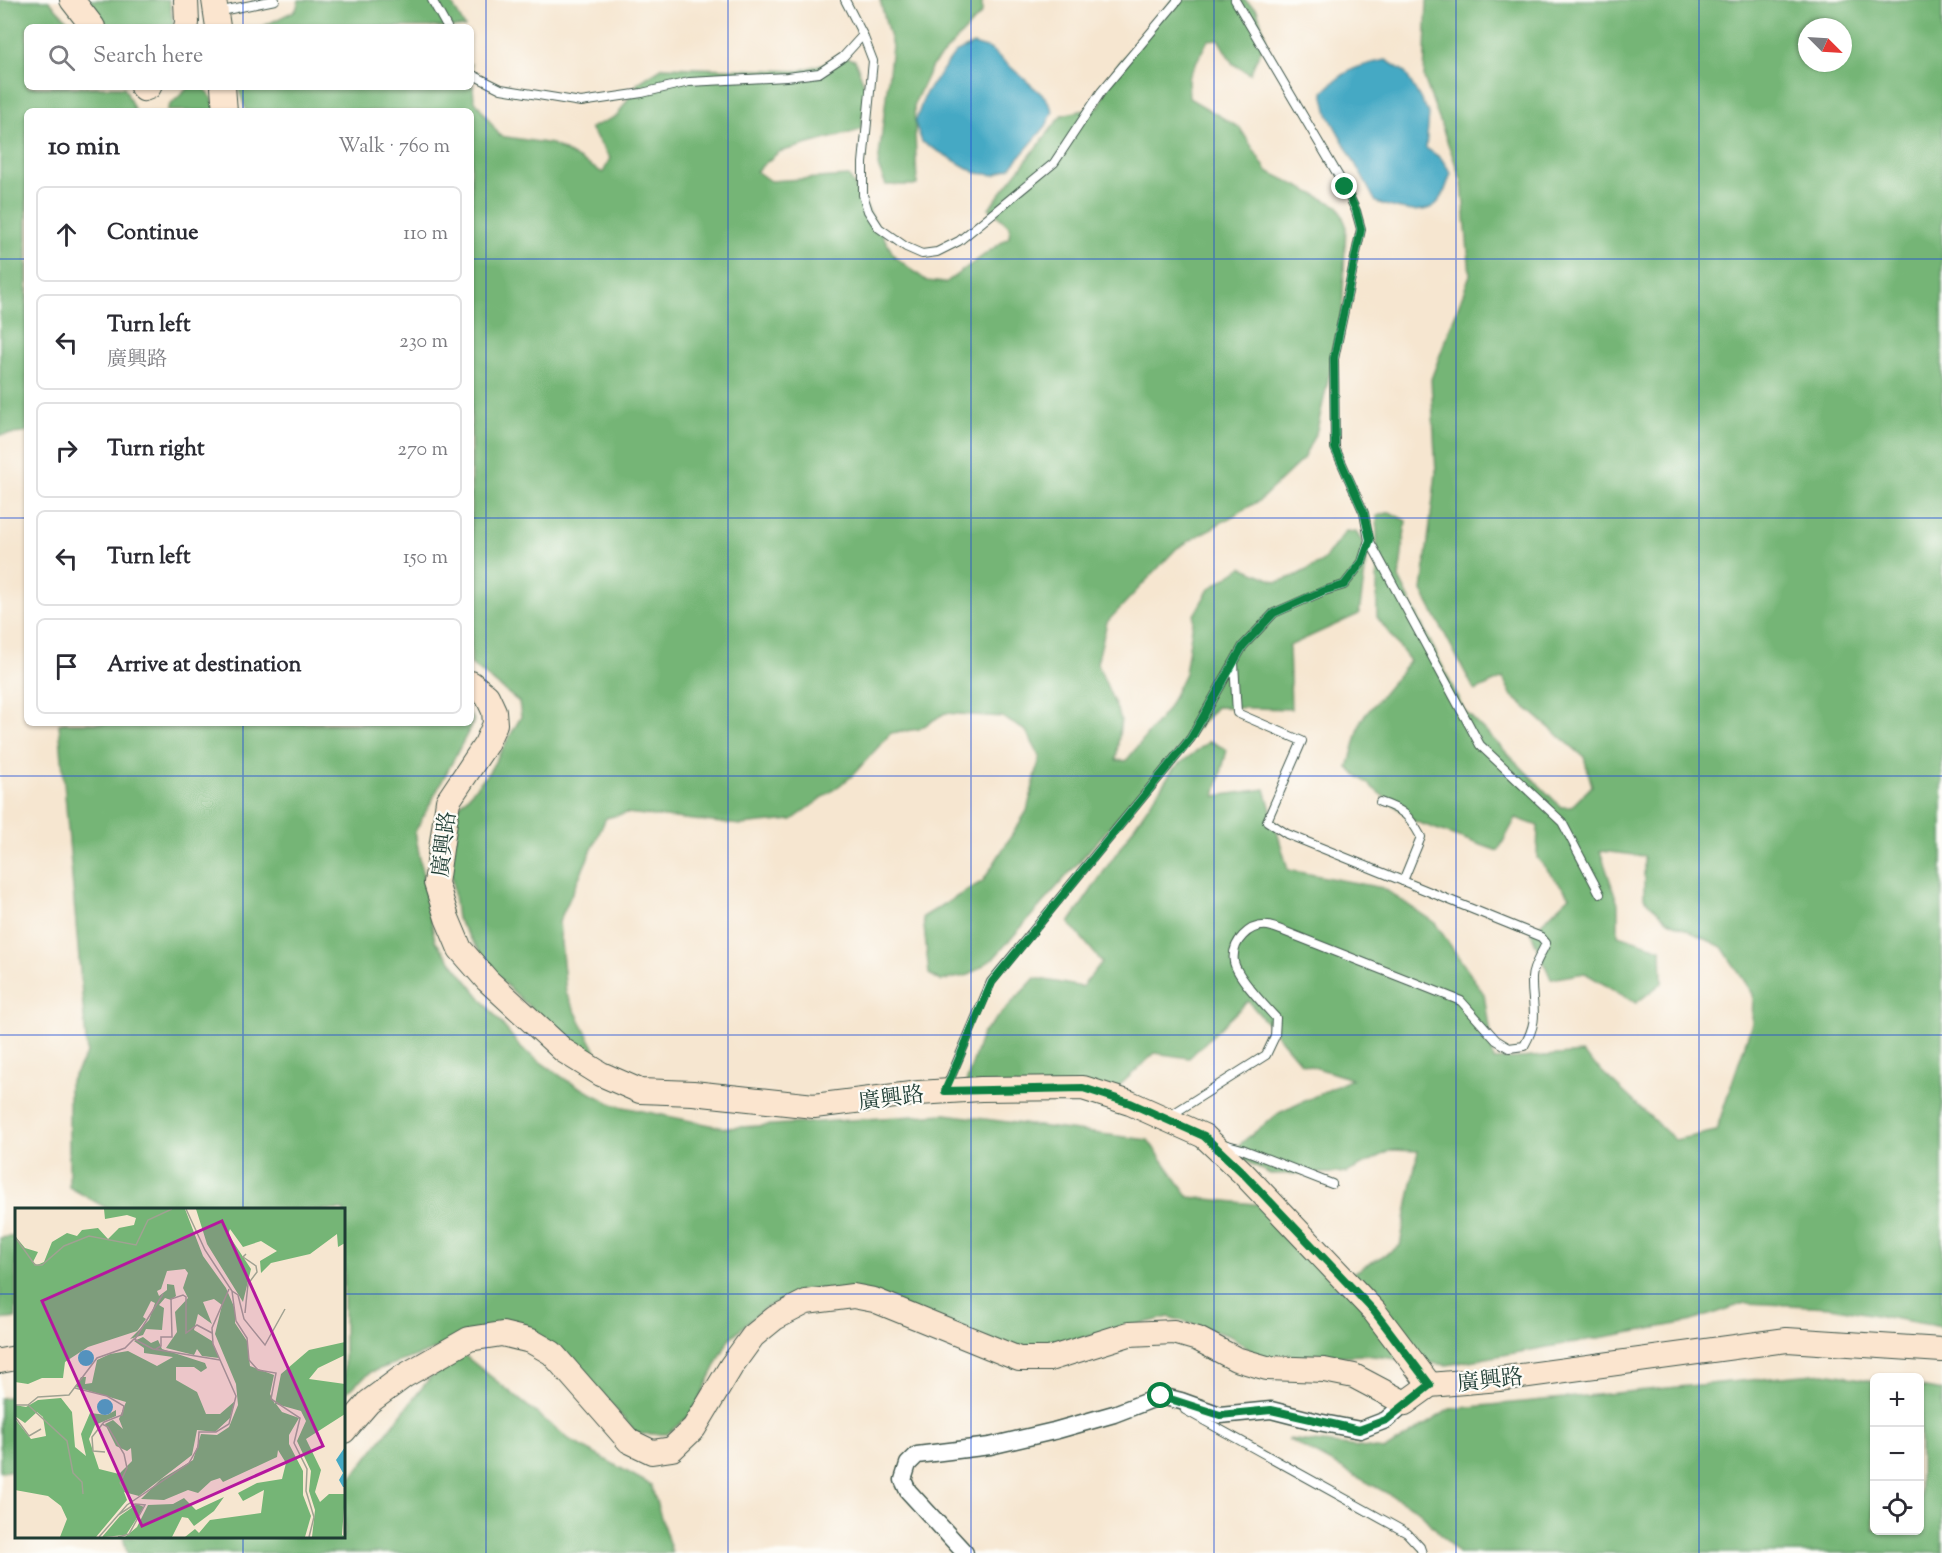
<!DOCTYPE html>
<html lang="en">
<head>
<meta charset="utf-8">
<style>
	body { margin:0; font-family:"Sorts Mill Goudy","Noto Serif TC",serif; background:#f2f2f3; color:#2b2b33 }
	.controls { position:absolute; right:18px; bottom:18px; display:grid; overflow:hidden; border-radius:9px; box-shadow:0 2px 4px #0004 }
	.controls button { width:54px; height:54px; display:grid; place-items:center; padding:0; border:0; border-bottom:2px solid #e1e1e2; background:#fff; color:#2b2b33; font:30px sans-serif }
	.compass { position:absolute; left:1798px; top:18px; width:54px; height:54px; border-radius:50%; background:#fff; box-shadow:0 2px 4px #0004; rotate:114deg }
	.stop { position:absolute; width:18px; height:18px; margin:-14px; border:4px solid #0b8043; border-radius:50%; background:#fff }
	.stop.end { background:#0b8043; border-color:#fff; box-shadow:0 2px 6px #0008 }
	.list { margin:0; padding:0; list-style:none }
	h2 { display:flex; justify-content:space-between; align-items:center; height:78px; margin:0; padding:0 24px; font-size:26px }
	h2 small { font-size:20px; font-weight:400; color:#7c7c81 }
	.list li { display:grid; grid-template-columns:39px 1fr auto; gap:18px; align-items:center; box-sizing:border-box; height:96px; margin:0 12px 12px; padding:0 12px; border:2px solid #e1e1e2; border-radius:9px }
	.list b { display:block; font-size:22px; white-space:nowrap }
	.list p { margin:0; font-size:20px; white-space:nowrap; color:#7c7c81 }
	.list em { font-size:20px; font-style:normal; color:#7c7c81 }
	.icon { flex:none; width:33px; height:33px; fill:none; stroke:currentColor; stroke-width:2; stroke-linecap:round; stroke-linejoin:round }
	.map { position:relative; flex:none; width:1942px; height:1553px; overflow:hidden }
	.search { position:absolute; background:#fff; box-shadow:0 2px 4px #0004; left:24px; top:24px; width:450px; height:66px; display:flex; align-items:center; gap:15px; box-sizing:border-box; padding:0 21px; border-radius:9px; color:#7c7c81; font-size:22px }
	.panel { position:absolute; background:#fff; box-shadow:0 2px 4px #0004; left:24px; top:108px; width:450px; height:618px; border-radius:9px }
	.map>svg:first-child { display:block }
</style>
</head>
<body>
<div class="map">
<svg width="1942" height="1553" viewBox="0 0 1942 1553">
	<rect width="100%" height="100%" fill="#fdfcf7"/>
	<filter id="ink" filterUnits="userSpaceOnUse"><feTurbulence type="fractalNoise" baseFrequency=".0167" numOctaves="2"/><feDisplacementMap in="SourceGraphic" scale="12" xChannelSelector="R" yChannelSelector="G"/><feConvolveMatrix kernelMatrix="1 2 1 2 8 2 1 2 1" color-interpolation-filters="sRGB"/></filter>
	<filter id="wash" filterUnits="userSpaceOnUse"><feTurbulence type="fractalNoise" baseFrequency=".008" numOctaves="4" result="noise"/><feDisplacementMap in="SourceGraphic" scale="24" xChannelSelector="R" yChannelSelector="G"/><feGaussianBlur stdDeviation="1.35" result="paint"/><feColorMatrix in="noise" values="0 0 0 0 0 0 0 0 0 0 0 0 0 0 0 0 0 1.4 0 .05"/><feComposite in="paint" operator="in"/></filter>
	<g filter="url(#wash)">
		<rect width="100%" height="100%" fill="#f6e6d0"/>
		<g fill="#75b576" stroke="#4a7955" stroke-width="1.5" fill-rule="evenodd">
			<path d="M0 0H48L74 27H27V87H124L135 111H27V431L24 433 0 435Z"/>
			<path d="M66 0H169L174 27H89Z"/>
			<path d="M299 0H450L465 27H262L296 10Z"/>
			<path d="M880 0H982V13L932 66 914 104 917 185H886L878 166 892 46Z"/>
			<path d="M1173 0H1244L1257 10 1266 38 1250 74 1233 64 1218 39 1208 40 1188 78 1189 98 1240 128 1267 171 1338 206 1346 225 1342 317 1317 430 1303 459 1259 501 1177 548 1107 622 1097 663 1121 719 1116 760 1126 761 1167 710 1185 673 1194 615 1209 589 1242 567 1277 582 1295 576 1322 562 1346 531 1356 532 1368 551 1359 614 1289 646 1291 709 1216 707 994 958 969 975 941 981 929 974 923 917 983 881 1027 811 1040 757 1026 731 1002 717 945 713 919 729 891 733 851 777 792 820 741 825 626 813 606 818 559 922 566 993 603 1065 576 1052 496 975 457 919 445 822 489 772 521 717 519 702 471 664V111H246L238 87H471V63L474 99 500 136 552 144 603 173 610 158 590 128 617 116 638 83 663 67 799 71 845 57 855 60 866 89 861 130 779 152 756 171 770 181 849 176 895 257 927 281 945 283 1009 237 1010 227 989 208 1062 115 1099 107 1114 70Z"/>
			<path d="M1427 0H1942V1327L1831 1307 1745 1303 1689 1322 1447 1365 1365 1355 1263 1359 1230 1336 1169 1317 1056 1345 999 1347 877 1295 805 1289 765 1308 729 1339 692 1414 667 1434H637L577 1366 490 1330 371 1372 344 1394V1210L108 1209 69 1187V1084L87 1053 59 724 63 723H471V714L474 721 415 832 435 941 522 1049 568 1081 614 1105 725 1128 945 1114 1148 1140 1189 1197 1273 1206 1336 1283 1400 1246 1418 1151 1392 1150 1346 1173 1270 1174 1230 1152 1279 1113 1352 1079 1301 1063 1248 1001 1189 1058 1155 1053 1110 1094 964 1089 982 1034 1035 978 1082 987 1102 962 1069 923 1174 768 1210 741 1227 750 1215 796 1265 789 1288 870 1383 888 1435 923 1484 994 1494 1060 1582 1053 1675 1140 1716 1131 1752 1023 1753 994 1722 947 1668 921 1644 898V856L1600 851 1618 904V935L1661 949 1662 983 1636 1003 1585 973 1551 979 1531 933 1570 896 1537 858 1538 826 1516 818 1498 851 1414 821 1348 768 1361 720 1410 661 1377 617V516L1390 512 1406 521 1399 578 1464 710 1561 807H1571L1592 786 1584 757 1512 696 1503 678 1475 691 1422 591 1436 473 1431 379 1470 275 1462 182 1424 78ZM1807 27H1843V63H1807Z"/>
			<path d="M189 87H203L212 98 217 111H167L169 106Z"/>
			<path d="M16 1236V1318L0 1320V1238Z"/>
			<path d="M454 1347 570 1440 651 1485 672 1553H127L123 1537 344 1536V1487Z"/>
			<path d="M1824 1373 1874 1381V1530H1920V1387L1942 1391V1553H1458L1418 1510 1288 1439 1385 1450 1450 1409Z"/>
			<path d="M16 1396V1470L0 1472V1398Z"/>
		</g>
		<g fill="#44a9c4" stroke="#32737c" stroke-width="1.5">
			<path d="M973 44 990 49 1046 98 1053 111 1046 126 1010 168 995 175 976 173 922 142 915 123 925 94 955 53Z"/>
			<path d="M1386 60 1405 72 1429 114 1426 148 1441 158 1451 173C1448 181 1445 193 1440 200 1426 219 1394 208 1376 202L1328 114 1323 92C1345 70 1356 66 1386 60Z"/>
		</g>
	</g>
	<g filter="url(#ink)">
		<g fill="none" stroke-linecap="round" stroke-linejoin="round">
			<g stroke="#3f564b" stroke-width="10">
				<g id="lane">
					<path d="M432 0 447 27"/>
					<path d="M845 0 863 35 873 61 863 163V195L868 211 879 228 906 247 922 254 937 252 959 241 1054 163 1101 92 1178 0"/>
					<path d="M217 12 275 0"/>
					<path d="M471 74 501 89 581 102 642 93 689 82 787 77 819 73 843 57 863 35"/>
					<path d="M1369 540 1480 745 1562 822 1600 894"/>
					<path d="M1380 802C1404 810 1409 815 1421 837L1403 881"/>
					<path d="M946 1088 991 982 1191 738 1243 646 1274 613 1324 591 1344 585 1362 562 1369 540 1364 513 1335 448 1334 359 1361 229 1356 211 1345 187 1235 0"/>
					<path d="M1168 1117 1266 1055 1275 1036 1276 1018C1265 1006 1237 977 1234 962 1231 942 1249 924 1268 926 1274 927 1281 930 1286 932L1461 1001 1496 1040 1509 1048 1524 1046C1541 1016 1531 1008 1532 978 1532 967 1542 953 1546 943L1541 937 1287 834 1267 821 1302 741 1237 713 1234 663"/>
					<path d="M1224 1144 1242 1149 1332 1184"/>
					<path d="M1185 1410 1407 1533 1420 1547 1422 1553"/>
				</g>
			</g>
			<g stroke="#3f564b" stroke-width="19">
				<path id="street" d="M965 1553 908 1491 903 1480 908 1464 917 1455 990 1446 1054 1431 1114 1414 1161 1396 1181 1401 1220 1415 1271 1410 1318 1422 1360 1430 1386 1420 1405 1403"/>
			</g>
			<g stroke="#3f564b" stroke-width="26">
				<g id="secondary">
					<path d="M72 0 93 27"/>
					<path d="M186 0 187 23 186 27"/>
					<path d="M214 0 218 27"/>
					<path d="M142 87 144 89 149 87"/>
					<path d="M223 87 225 111"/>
					<path d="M471 683 487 696 494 711 495 724 486 744 448 801 436 883 447 918 460 949 487 980 564 1051 601 1074 640 1091 693 1093 814 1106 919 1093 981 1089 1083 1088 1130 1103 1204 1136 1242 1172 1374 1311 1430 1385"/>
					<path d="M0 1361 16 1358"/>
					<path d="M344 1431 369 1402 404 1376 469 1339 502 1334 531 1341 552 1353 629 1441 652 1452 672 1449 694 1428 732 1365 753 1336 775 1318 806 1302 853 1296 874 1300 1019 1359H1049L1129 1334 1174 1332 1198 1339 1236 1359 1267 1368 1324 1370 1354 1376 1405 1403 1430 1385 1499 1379 1787 1340 1942 1350"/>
				</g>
			</g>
			<use href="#lane" stroke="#fff" stroke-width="8"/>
			<use href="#street" stroke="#fff" stroke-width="16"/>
			<use href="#secondary" stroke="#fbe5cf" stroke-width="24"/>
		</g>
	</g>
	<g fill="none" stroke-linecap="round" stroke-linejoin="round" filter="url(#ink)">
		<path stroke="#0b8043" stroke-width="8" d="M1161 1396 1220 1415 1271 1410 1359 1430 1386 1420 1430 1385 1374 1311 1242 1172 1204 1136 1130 1103 1083 1088 945 1091 992 982 1191 738 1243 646 1274 613 1323 591 1344 585 1362 562 1370 540 1364 513 1335 448 1334 358 1361 229 1356 210 1345 187"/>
	</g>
	<path fill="none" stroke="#1d4ed8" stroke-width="1.5" stroke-opacity="0.55" d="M243 0V27M486 0V1553M728 0V1553M971 0V1553M1214 0V1553M1456 0V1553M1699 0V1553M243 87V111M0 259H27M471 259H1942M0 518H27M471 518H1942M243 723V1210M0 776H1942M0 1035H1942M0 1294H16M344 1294H1942M243 1536V1553"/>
	<g text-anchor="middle" stroke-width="4.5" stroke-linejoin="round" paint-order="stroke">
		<g font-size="22" fill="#1f3d34" stroke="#fdfcf7">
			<text transform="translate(443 844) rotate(-83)" y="8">廣興路</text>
			<text transform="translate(891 1097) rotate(-7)" y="8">廣興路</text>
			<text transform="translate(1490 1379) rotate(-6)" y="8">廣興路</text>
		</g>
	</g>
	<g transform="translate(15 1208)">
		<rect width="330" height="330" fill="#f6e6d0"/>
		<path d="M89 1H170L188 48 211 80 220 101V115L232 133 235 158 259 167 255 186 260 196 266 166 294 142 330 134V147L303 160 294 171 330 176V206L291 231 306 262 300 284 305 294 314 286H330L327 327 330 329H297L300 302 294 283 296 263 282 233 291 213 286 203 261 196 267 204 284 210 274 227V236L288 263V287L296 308 290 329H170L180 321 184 325 195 312 246 305 249 282 228 293 223 285 242 275 267 271 271 255 263 242 262 249 208 274 205 270 196 273 183 285 173 282 149 292 126 291 145 272 178 252 186 226 202 227 214 219 223 197 221 176 200 126 207 97 199 91 188 94 197 116 183 106 179 122 197 133 204 150 187 148 182 141 179 147 151 140 162 124 160 104 173 90 168 80 173 65 170 61 152 63 146 81 142 83 144 88 152 82V76L159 77 161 88 156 92 150 90 144 97 149 100 147 122 131 121 128 127 115 131 134 112 140 95 136 93 128 109 131 111 122 123 73 139 50 154 48 170H27L13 176 0 174V28L10 40 23 44 18 54 22 57 29 54 37 34 52 25 62 28 67 22 83 20 93 31 104 20 119 17 121 10 112 7 90 11ZM181 1H330V35L323 39 322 26 295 46 256 55 246 65 245 53 262 43 246 33 228 39 215 21 213 26 236 61 228 94 192 36ZM128 129 136 135 143 132 147 141 190 155 192 160 186 164 179 159H161V172L182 184 191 206H205L220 193 215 210 200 224 182 222 177 247 124 288 109 284 112 292 81 329H45L52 311 46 298 33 288 0 282V211L16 231 31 228 28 209 22 204 10 215 0 208V197L11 199 23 192 46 190 57 204 60 239 71 248 66 226 75 205 92 207 101 202V208L80 217 74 231 84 261 104 266 117 253 116 240 112 243 101 238 90 216 98 212 108 221 104 211 111 194 61 179 66 169H71L70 176 77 175 82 152 95 146 113 143 142 158 158 149 129 145V140L119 133ZM209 289 199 303 179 318 173 310 167 309 157 329H110L122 319 133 297 158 296 169 290 181 302ZM122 296 129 299 111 327 87 329 105 308Z" fill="#75b576"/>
		<path d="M63 150a8 8 0 1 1 16 0a8 8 0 1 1-16 0ZM82 199a8 8 0 1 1 16 0a8 8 0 1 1-16 0ZM330 239V279H328L324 272 328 265 321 252Z" fill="#44a9c4"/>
		<path fill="none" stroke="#a0a292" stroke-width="1.5" d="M171 1 190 42 217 83 221 113 232 130 234 152 243 162 261 165 256 191 285 210 279 235 292 261 291 283 299 309 294 329M0 29 20 57H27L49 38 74 28 121 37 133 12 157 1M217 83 223 87 229 111 250 137 270 101M230 105 233 76 242 64 241 58 228 49 231 46M120 131 148 86M141 141 146 138V129H157L156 91 168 87 171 89V125L182 117 197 125M60 180 92 188 109 198 107 207 89 214 77 229 78 243 90 244M0 197H13L23 189 54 187 82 150 110 140 119 131 138 141 205 152M13 197 52 233 58 265 67 274 68 286M0 209 14 228 26 221M87 216 93 219 109 246 112 260 105 275 117 293M84 329 112 297 174 255 183 239 184 224H201L214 216 221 188 198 136 197 120 214 81M103 329 114 326 130 297 120 296 103 307"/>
		<path fill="#b5179e" fill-opacity="0.15" stroke="#b5179e" stroke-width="3" d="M207 13 308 238 127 318 27 93Z"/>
		<rect width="330" height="330" fill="none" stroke="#1f3d34" stroke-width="3"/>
	</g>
</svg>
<div class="controls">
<button>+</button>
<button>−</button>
<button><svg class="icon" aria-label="locate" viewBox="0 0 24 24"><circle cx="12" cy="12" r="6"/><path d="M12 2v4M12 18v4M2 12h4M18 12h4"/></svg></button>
</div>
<svg class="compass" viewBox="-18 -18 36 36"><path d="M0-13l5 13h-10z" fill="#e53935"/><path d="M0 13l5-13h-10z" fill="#7c7c81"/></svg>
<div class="stop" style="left:1161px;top:1396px"></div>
<div class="stop end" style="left:1345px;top:187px"></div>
<div class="search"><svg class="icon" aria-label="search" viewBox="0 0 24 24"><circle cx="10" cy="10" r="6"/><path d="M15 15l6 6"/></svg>Search here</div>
<section class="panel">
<h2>10 min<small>Walk · 760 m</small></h2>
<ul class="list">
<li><svg class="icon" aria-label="ahead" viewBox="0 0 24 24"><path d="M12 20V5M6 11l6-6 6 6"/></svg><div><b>Continue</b></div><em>110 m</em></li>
<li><svg class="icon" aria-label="left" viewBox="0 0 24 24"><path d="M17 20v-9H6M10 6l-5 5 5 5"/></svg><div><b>Turn left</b><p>廣興路</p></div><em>230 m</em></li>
<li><svg class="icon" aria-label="right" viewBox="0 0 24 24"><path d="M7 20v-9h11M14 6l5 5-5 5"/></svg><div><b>Turn right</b></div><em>270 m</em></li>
<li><svg class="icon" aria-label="left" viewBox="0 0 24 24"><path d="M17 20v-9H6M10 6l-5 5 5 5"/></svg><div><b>Turn left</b></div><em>150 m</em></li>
<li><svg class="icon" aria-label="arrive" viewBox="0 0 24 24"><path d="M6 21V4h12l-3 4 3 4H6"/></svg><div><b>Arrive at destination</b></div></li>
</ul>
</section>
</div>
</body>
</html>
